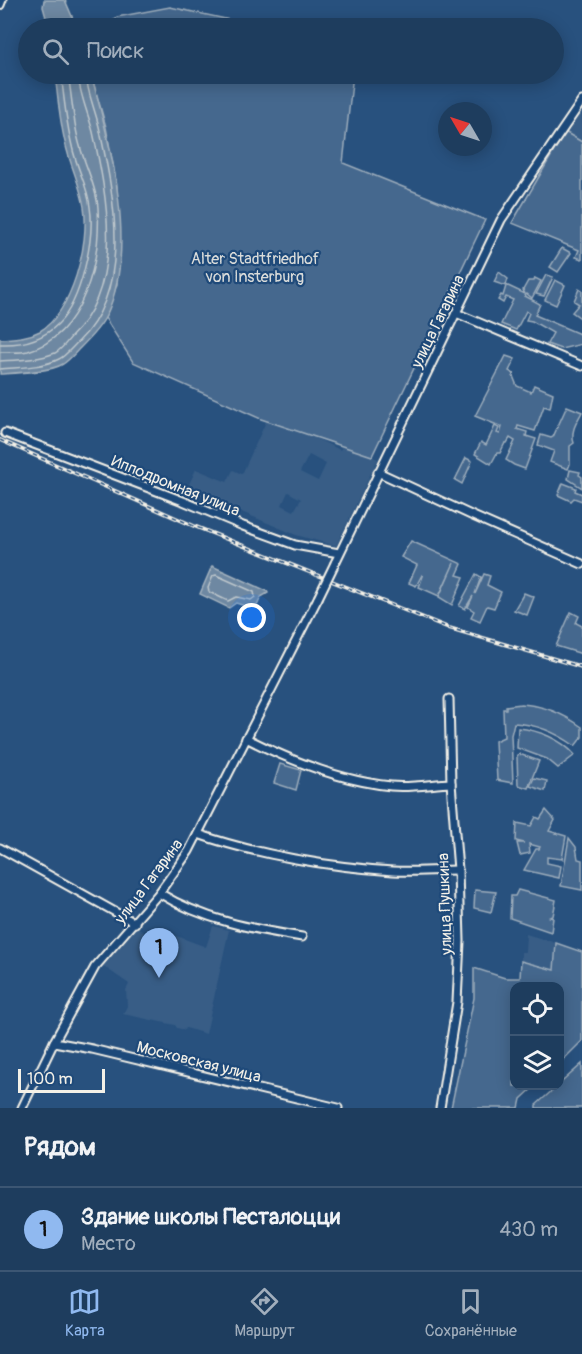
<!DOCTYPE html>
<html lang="ru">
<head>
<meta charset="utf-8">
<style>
	body { margin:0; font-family:Pangolin,sans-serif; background:#2b4867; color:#f1f3f6 }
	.controls { position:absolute; right:18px; bottom:18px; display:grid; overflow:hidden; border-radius:12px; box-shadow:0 3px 15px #0003 }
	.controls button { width:54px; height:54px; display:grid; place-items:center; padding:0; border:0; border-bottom:2px solid #3c5673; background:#1e3d5e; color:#f1f3f6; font:30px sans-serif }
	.compass { position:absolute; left:438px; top:102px; width:54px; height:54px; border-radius:50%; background:#1e3d5e; box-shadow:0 3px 15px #0003; rotate:309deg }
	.scale { position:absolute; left:18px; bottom:15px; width:87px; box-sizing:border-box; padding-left:6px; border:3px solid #f4f1e8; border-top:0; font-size:16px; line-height:21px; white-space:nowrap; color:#f4f1e8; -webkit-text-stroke:4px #1f4a7a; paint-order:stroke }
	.you { position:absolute; left:252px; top:618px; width:21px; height:21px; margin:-15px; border:4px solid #fff; border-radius:50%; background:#1a73e8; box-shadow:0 0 0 9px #1a73e833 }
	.badge { display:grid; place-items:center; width:39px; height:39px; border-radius:50%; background:#90b9f0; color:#111; font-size:20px; font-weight:700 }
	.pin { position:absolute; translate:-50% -50px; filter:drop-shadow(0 2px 3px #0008) }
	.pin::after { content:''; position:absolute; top:32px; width:21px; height:18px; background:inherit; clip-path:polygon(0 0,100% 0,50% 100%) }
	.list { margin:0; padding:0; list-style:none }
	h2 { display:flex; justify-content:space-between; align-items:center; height:78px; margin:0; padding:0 24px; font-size:26px }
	h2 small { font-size:20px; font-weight:400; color:#a1aebc }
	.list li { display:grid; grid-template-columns:39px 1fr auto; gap:18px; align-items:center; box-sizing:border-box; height:84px; padding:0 24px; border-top:2px solid #3c5673 }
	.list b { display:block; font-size:22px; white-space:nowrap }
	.list p { margin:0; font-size:20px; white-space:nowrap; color:#a1aebc }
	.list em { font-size:20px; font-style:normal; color:#a1aebc }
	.icon { flex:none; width:33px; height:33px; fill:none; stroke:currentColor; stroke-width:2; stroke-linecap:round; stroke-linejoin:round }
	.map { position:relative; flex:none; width:582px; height:1108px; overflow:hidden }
	.search { position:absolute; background:#1e3d5e; box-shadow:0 3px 15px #0003; left:18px; right:18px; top:18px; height:66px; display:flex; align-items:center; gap:15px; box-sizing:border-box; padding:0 21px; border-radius:33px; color:#a1aebc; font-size:22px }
	.sheet { height:162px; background:#1e3d5e }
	nav { display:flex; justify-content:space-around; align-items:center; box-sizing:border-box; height:84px; border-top:2px solid #3c5673; background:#1e3d5e; font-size:16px; color:#a1aebc }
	nav a { display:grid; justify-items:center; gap:3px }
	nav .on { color:#90b9f0 }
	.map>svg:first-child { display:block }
</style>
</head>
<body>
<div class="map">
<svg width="582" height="1108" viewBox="0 0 582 1108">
	<rect width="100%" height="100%" fill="#28517e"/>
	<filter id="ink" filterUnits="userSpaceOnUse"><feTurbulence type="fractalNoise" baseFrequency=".0167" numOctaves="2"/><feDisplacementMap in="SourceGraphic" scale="12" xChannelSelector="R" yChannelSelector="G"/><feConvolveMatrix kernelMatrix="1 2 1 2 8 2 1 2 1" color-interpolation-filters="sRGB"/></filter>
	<g filter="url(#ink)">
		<g fill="#375d86" fill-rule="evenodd">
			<path d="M582 108V148L565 132Z"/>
			<path d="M269 415 340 450 343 445 378 459 336 546 296 535 187 489 196 469 227 482 233 470 242 474ZM309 455 326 464 318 481 300 472ZM288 492 301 499 294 511 282 505Z"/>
			<path d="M136 926 151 939 153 942 160 934 169 933 206 947 213 926 229 930 206 1034 186 1028 185 1030 177 1028 175 1025 123 1014 127 1006 126 990 129 984 103 966Z"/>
			<path d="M526 934 556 943 555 970 521 961V952H525Z"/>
		</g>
		<g fill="#45688e" stroke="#9cacbb" stroke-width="1.5">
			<path d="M170 7 268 28H106L117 17Z"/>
			<path d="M91 74H353L343 163 485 220 372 456 261 419 133 362 105 318 117 284V186L106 127Z"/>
			<path d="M565 132 582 142V259L576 257 579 250 512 223Z"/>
			<path d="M562 248 571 253 558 272 550 267Z"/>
			<path d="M499 272 508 279 506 285 525 294 523 290 528 281H534L535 278 541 281 532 298 527 294 525 296 540 304 535 315 582 335V344L561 349 547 344 553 333 532 321 526 320 529 313 526 311 516 330 501 324 513 300 506 297 503 303 498 300 501 295 503 296 506 286 494 282Z"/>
			<path d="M546 275 553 277 544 296 536 294Z"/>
			<path d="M555 280 565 285 556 305 545 300Z"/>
			<path d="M579 289 582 291V319L572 312 579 304 574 301Z"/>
			<path d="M506 356 515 359 509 371 514 374 513 376 517 386 531 392 534 385 553 393 550 408 544 406 535 431 518 426 517 429 527 432 526 436 536 439 525 469 514 465 506 460 515 441 510 438 507 443H505L500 453H497L491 464 475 454 481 442 486 445 495 426 499 428 497 433 500 434 502 427 475 416Z"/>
			<path d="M567 406 582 412C577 422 570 431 574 443L570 446V464L568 469 550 462 554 451 538 445 541 435 551 438 553 437Z"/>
			<path d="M466 458 472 461 462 484 455 480Z"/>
			<path d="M570 470 580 472 579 475 582 477V488L568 479Z"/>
			<path d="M563 483 576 488 575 491 582 494V501L574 498 571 501 558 495Z"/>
			<path d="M411 541 462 564 457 575 464 577 452 605 439 597 454 563 439 596 419 587 423 576 422 575 416 586 409 583 417 565 401 557Z"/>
			<path d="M476 574 481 577 475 594 484 574 490 576 487 585 501 592 494 608 487 606 480 621 471 617 474 611 468 607 473 596 465 609 459 606Z"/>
			<path d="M524 593 534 597 527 615 514 610Z"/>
			<path d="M571 612 579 616 576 623 582 626V654L556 646Z"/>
			<path d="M521 704C543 705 565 715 582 727V737L575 746C557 733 537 724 514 723L511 735 513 783 497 780 495 741 504 737 503 709H506V706Z"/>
			<path d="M518 728C538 730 561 739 575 755L558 768 547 759 517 748Z"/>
			<path d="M519 754 539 761 528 788 518 785 517 756Z"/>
			<path d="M280 764 301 770 296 790 274 783Z"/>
			<path d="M534 778 547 781 545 791 530 786Z"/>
			<path d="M546 810 555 820 549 831 566 836 562 859 547 857V863L561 866 559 878 524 870 536 849H539L540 847 529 844 530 853 520 855 517 843H524L516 841 517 823 531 826 536 817 540 819Z"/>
			<path d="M569 838 576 847 578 859 582 860V890L561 886Z"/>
			<path d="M475 890 496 892 491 912 474 908Z"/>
			<path d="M518 890 556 900 553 916 550 917 553 918 551 932 510 918 511 896H515Z"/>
			<path d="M556 943 582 952V1041L560 1063V986H514V1086H535L521 1099 519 1108H451L474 998V968L505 978H520L521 961 554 970Z"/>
			<path d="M582 1064V1108H536V1105Z"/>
		</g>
		<g fill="#6e88a2" stroke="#a4b2be" stroke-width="1.5">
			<path d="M44 0H65L77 28H49L43 7Z"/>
			<path d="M55 74H91C110 144 139 247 106 316 100 328 89 339 80 348 75 353 69 360 63 364 50 372 16 373 0 374V339C14 338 27 338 40 331 72 312 90 243 84 207 81 188 72 169 67 150 60 126 58 99 55 74Z"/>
			<path d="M212 566 267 591 268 593 261 597 257 606 251 608 236 603 229 608 200 594Z"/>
		</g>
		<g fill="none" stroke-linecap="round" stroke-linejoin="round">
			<g stroke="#bec7cc" stroke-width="1.5">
				<path d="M0 344C22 345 42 340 58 324 81 302 95 238 90 207 88 186 76 167 72 146 66 122 64 97 61 74"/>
				<path d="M0 352C9 352 19 353 28 351 84 335 101 260 98 208 97 188 85 166 80 146 73 123 72 97 68 74"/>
				<path d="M0 361C17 360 38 360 55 353 61 350 67 342 71 337 125 285 107 197 93 132 88 113 79 93 78 74"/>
				<path d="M0 369C18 367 42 368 59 359 66 356 73 346 79 341 133 288 114 197 100 131 96 112 87 93 86 74"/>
				<path d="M216 575 254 592 255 597 251 600 236 597 228 601 209 592 208 588 213 576Z"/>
			</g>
			<g stroke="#f4f1e8" stroke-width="11">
				<g id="street">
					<path d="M0 5 2 0"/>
					<path d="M456 313 582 366"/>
					<path d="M5 433 183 501 243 526 295 545 339 553"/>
					<path d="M378 472 473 516 582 564"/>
					<path d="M335 563 501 220 582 101"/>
					<path d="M246 738C291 761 341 781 391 786 410 788 431 784 451 783"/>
					<path d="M198 834C257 855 331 867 393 871 414 872 436 870 458 870"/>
					<path d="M0 848 135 923"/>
					<path d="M159 893C203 920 252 929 302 937"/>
					<path d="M54 1042 92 1049 338 1108"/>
					<path d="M22 1108 54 1042 95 967 159 893 189 851 318 598"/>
					<path d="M440 1108 457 1002 460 941 458 870 451 783 449 699"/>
				</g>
			</g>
			<use href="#street" stroke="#1f4a7a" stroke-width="7"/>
			<g stroke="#f4f1e8" stroke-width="4">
				<path id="rail" d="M0 440 194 526 449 628 582 667"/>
			</g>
			<use href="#rail" stroke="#1f4a7a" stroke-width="1.5" stroke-dasharray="4.5" stroke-linecap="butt"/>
			<g stroke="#f4f1e8" stroke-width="11" stroke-linecap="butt">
				<path id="street-bridge" d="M318 598 335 563"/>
			</g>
			<use href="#street-bridge" stroke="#1f4a7a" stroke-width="7"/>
		</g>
	</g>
	<g text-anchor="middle" stroke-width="4.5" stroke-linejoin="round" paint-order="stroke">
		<g font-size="16" fill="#dadcda" stroke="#1f4a7a">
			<text x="255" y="264">Alter Stadtfriedhof<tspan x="255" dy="18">von Insterburg</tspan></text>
		</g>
		<g font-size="16" fill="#f4f1e8" stroke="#1f4a7a">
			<text transform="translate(437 321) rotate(-64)" y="6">улица Гагарина</text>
			<text transform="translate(176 485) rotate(22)" y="6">Ипподромная улица</text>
			<text transform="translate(148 881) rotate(-53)" y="6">улица Гагарина</text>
			<text transform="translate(444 904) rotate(-92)" y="6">улица Пушкина</text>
			<text transform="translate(199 1061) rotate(14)" y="6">Московская улица</text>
		</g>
	</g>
</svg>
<div class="controls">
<button><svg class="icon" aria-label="locate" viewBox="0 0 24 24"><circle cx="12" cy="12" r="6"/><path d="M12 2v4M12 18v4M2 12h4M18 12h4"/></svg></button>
<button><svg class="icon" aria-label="layers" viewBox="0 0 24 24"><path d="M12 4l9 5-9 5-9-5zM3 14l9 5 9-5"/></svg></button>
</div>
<svg class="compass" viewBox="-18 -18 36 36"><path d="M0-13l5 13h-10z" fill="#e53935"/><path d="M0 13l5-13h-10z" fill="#a1aebc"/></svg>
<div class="scale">100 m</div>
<div class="you"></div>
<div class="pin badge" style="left:159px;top:978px">1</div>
<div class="search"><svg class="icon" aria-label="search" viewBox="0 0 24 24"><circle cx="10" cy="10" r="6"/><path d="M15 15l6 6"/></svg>Поиск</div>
</div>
<section class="sheet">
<h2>Рядом<small></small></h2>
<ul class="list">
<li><span class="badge">1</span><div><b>Здание школы Песталоцци</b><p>Место</p></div><em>430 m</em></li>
</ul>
</section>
<nav>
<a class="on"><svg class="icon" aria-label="map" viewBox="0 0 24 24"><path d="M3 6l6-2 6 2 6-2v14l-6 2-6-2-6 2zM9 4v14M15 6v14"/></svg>Карта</a>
<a><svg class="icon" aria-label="directions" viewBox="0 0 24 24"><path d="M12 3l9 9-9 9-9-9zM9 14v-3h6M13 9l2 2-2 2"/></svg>Маршрут</a>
<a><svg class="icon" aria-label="saved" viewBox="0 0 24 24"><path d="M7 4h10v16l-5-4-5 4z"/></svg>Сохранённые</a>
</nav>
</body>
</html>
